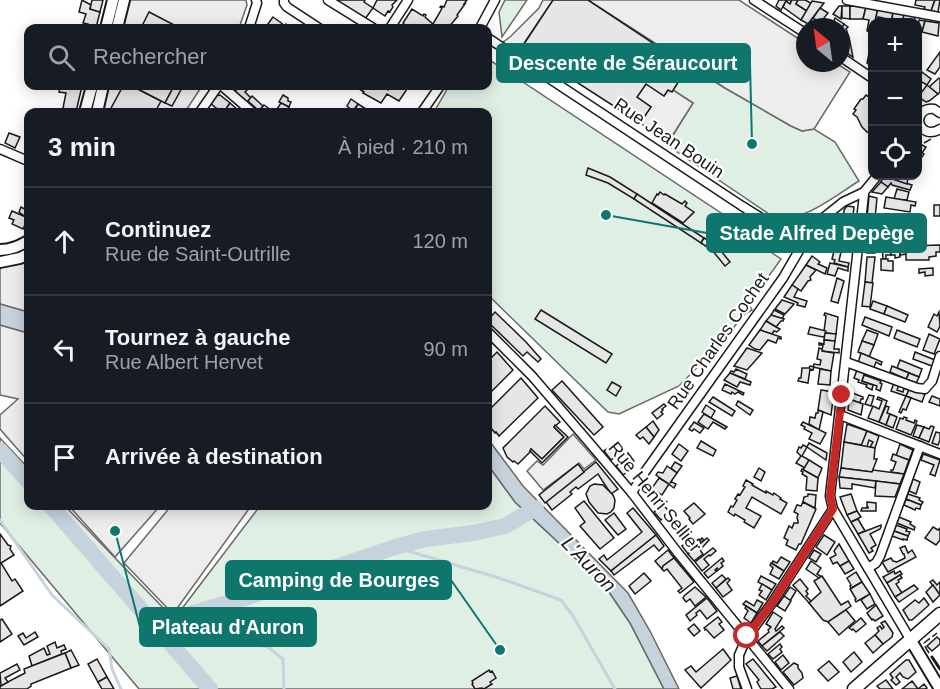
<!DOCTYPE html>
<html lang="fr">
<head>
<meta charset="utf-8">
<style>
	body { margin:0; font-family:Arial,sans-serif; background:#242831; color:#f1f3f6 }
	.controls { position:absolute; right:18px; top:18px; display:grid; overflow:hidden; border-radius:12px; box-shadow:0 3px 15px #0003 }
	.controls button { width:54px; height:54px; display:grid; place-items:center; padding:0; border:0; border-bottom:2px solid #363941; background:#171b24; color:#f1f3f6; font:30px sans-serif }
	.compass { position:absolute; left:796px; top:18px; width:54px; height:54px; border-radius:50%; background:#171b24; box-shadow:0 3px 15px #0003; rotate:331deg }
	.stop { position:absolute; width:18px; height:18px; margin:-14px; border:4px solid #c62828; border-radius:50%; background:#fff }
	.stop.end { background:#c62828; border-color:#fff; box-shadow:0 2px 6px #0008 }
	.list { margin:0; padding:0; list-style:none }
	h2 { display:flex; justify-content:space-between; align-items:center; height:78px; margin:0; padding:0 24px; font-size:26px }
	h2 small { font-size:20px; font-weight:400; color:#9ea1a6 }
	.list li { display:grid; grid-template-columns:39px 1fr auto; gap:18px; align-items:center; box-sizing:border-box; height:108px; padding:0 24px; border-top:2px solid #363941 }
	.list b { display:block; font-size:22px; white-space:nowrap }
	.list p { margin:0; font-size:20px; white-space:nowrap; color:#9ea1a6 }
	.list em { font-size:20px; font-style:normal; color:#9ea1a6 }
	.icon { flex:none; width:33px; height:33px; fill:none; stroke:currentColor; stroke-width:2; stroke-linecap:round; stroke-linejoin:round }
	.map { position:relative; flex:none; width:940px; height:689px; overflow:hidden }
	.search { position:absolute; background:#171b24; box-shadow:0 3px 15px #0003; left:24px; top:24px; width:468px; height:66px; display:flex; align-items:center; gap:15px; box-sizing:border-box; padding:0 21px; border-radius:12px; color:#9ea1a6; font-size:22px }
	.panel { position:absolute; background:#171b24; box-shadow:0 3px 15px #0003; left:24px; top:108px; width:468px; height:402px; border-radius:12px }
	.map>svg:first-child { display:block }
</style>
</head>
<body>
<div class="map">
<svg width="940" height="689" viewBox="0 0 940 689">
	<rect width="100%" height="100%" fill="#fff"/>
	<g fill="#e0efe3" stroke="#6a6a6a" stroke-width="1.5">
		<path d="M505 0H527L502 37 499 12Z"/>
		<path d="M488 59 774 248 772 253 781 259 749 304 752 310 742 316 727 337 679 386 619 414 608 412 488 295V112H434L449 86H488Z"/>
		<path d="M687 68 693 71 696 70 725 88 791 126 802 131 814 129 835 142 859 181C834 196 802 225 772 216L667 145 693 103 673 90Z"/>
		<path d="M0 438 28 468V506H65L174 619 260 506H488V465L515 502 605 586 630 623 664 689H139L0 523Z"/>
	</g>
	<g fill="#ededed" stroke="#6a6a6a" stroke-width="1.5">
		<path d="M127 0H246L247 5 239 28H120Z"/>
		<path d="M543 0H553L518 52 503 42 510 37 539 8Z"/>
		<path d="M588 0H739L805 43V63H836L850 72 814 129 802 131 791 126 725 88Z"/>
		<path d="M646 84 664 96 668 90H673L693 103 669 141 640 123 651 107 637 97Z"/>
		<path d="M106 86H202L185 112H99Z"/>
		<path d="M28 258V312L0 304V268Z"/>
		<path d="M0 325 28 333V461L0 429V415L18 399 0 395Z"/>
		<path d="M573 434 596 460 584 469 579 463 543 490 527 471 537 461 543 465Z"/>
		<path d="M69 506H160L115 557Z"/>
		<path d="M171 506H251L173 614 124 563Z"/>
	</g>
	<g fill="#c6d2dc" stroke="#6a6a6a" stroke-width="1.5">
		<path d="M0 304 28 312V333L0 325Z"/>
		<path d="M488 439 523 486 628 593 650 631 679 689H664L630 623 605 586 515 502 488 465Z"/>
	</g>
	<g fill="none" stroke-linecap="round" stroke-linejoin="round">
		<g stroke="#c6d2dc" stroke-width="3">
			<path d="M0 520 52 595 109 649 112 669 121 689"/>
			<path d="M395 547 499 578 561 600 573 616 615 689"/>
			<path d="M210 608 216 622 228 633 248 643 268 647 283 659 284 689"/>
		</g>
		<g stroke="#c6d2dc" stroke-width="16">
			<path d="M0 450 28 481"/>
			<path d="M51 506 210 689"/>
			<path d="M148 617 176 618 245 598 395 547 425 539 473 533 505 526 536 508"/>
		</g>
	</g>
	<g fill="#e6e6e6" stroke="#1a1a1a" stroke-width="1.5">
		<path d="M82 0 91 5 90 9 100 12 96 28 87 27 88 24 83 23 86 14 79 12Z"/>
		<path d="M92 0H103L100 12 90 9Z"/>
		<path d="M336 0H365L364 2 373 8 365 19Z"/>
		<path d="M377 0H397L392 5 393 7 391 10 390 12 388 11 385 16 373 8Z"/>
		<path d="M447 0H467L464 4H465L457 15 458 16 448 28H438L435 27 434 28H408L403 23 412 9 423 16 424 14 426 15 425 17 433 24 440 12 442 8 440 7 441 6 444 7Z"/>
		<path d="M553 0H588L665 51 664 52 687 68 672 92 668 90 664 96 646 84 637 97 651 107 640 123 522 47Z"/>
		<path d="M779 0H792L790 4 786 1 781 10 776 6Z"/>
		<path d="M792 0H798L796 4 807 11 801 20 783 7 786 1 790 4Z"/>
		<path d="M798 0H805L811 3 807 11 796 4Z"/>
		<path d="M916 0H935L931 11 924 9 925 7 915 5Z"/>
		<path d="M935 0H940L938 12 931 11Z"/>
		<path d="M812 1 824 3 808 24 801 20Z"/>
		<path d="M839 6H842L841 19 833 14Z"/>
		<path d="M842 6H850V19L842 18Z"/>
		<path d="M850 6 866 7 863 19H850Z"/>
		<path d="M866 7 878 8 875 22H872V32L867 31 869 20 863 19Z"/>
		<path d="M820 8 828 13 820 23 813 18Z"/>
		<path d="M878 8 893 11 892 20 878 17 877 22H875Z"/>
		<path d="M893 11 904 13 903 22 892 20Z"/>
		<path d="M149 12 176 26 182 28H141Z"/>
		<path d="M904 13 915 17 914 22 903 21Z"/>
		<path d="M273 17 280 22 285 26 286 24 292 28H265Z"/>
		<path d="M813 18 820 23 817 27H812L808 24Z"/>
		<path d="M835 18 844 24 841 30V27H831Z"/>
		<path d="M919 20 925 21 922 32 918 31Z"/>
		<path d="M925 21 939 23 938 36 922 32Z"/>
		<path d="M844 24 848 27 846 29 847 32 841 43V33L843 31 841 30Z"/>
		<path d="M847 32 849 37 853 57 841 49V43Z"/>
		<path d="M871 44 872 45V67L867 63Z"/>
		<path d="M940 52V67L935 74 927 70Z"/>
		<path d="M922 72 931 79 927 85 922 82 920 85 918 83Z"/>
		<path d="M939 78 940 79V92L938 94 929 87Z"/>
		<path d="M927 85 938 94 929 101 926 102 918 97Z"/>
		<path d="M60 86H82L76 112 72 111V112L63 108 66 93 59 92Z"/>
		<path d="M123 86H132L161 101 155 112H109Z"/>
		<path d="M132 86H174L165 103Z"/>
		<path d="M174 86H183L172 106 165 103Z"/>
		<path d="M241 86H251L245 92 251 98 246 103 235 91Z"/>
		<path d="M351 86H382L388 90 391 86H411L408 89H407L399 101 387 94 381 103 363 93 364 92 356 87 355 88Z"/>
		<path d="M220 95 230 103 224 112H221L210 103 214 96Z"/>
		<path d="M283 95 288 98V101L291 102 289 107 279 102Z"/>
		<path d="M866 95 871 98H872V133L867 132 862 127 857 117 853 114 856 110 854 109 861 99H863Z"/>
		<path d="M252 96 263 106 259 111 248 101Z"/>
		<path d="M351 99 358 104 353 111 347 106Z"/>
		<path d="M230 103 239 111 238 112H224Z"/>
		<path d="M281 103 289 107 285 112H275Z"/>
		<path d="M358 104 371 112H359L355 110Z"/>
		<path d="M264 105 267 107 273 112H260L259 111Z"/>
		<path d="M9 133 20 137 15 148 5 143Z"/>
		<path d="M918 143 926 147 922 153 924 154 922 157 918 154Z"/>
		<path d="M588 168 610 177 637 194 634 199 608 183 586 175Z"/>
		<path d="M884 176 912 185 910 190 892 185 891 183 888 187 881 182Z"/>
		<path d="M884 176H902L908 178 907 184Z"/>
		<path d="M881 182 888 187 882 194 872 192Z"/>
		<path d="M897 189 909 192 907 200 894 199Z"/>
		<path d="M660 192 664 195 665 194 682 204 685 201 687 203 685 206 694 212 683 223 652 203 657 194 658 195Z"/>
		<path d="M637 194 704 238 701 243 634 199Z"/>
		<path d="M869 196 877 198 875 218H867Z"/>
		<path d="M886 197 916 202 915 206 911 205 910 212 884 208Z"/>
		<rect x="934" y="205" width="6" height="11"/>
		<path d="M847 206 854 207 852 227H843L844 210Z"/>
		<path d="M21 207 28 211V217L27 218 19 212Z"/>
		<path d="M12 211 28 218 23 229 12 224 14 220 9 218Z"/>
		<path d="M868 237 875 238V253H867Z"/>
		<path d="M704 238 716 245 730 262 725 266 712 250 701 243Z"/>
		<path d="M891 243V255H886V259H883L882 244Z"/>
		<path d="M891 243H900V257L895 258V255H891Z"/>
		<path d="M900 243H906V254L900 255Z"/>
		<path d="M940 245V252H936V256L929 257V260H906V246Z"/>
		<path d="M834 251 841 252 839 261 849 263 848 267 834 263 835 260 832 259Z"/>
		<path d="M812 256 820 262 818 264 827 268 825 274 806 265Z"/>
		<path d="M867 257H875L872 283 865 282Z"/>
		<path d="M881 259H888V261H893V271L881 270Z"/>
		<path d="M830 263 848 267V271L838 268 835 276 827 274Z"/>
		<path d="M806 265 816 270 810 277 811 280 808 281 801 291 792 285Z"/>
		<path d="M933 268V275L925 276V272L919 273V269Z"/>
		<path d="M837 278 844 281 838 303 831 301Z"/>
		<path d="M865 282 873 283 870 307 862 306Z"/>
		<path d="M792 285 798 289 794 297 807 301 805 307 797 305 798 303 784 297Z"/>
		<path d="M782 300 794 304 785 314 775 309Z"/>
		<path d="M873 301 887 306 884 314 870 309Z"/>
		<path d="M887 306 908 315 905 322 884 314Z"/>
		<path d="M541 310 612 354 606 363 535 319Z"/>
		<path d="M774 310 784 315 782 319 771 315Z"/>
		<path d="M495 312 526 342 541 359 538 362 527 352 523 356 488 322V320Z"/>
		<path d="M939 312 940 326 937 332 928 327 934 314 937 316Z"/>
		<path d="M825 313 838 317 836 334 825 333 824 331 826 316 824 315Z"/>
		<path d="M771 315 784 319 783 321H781L776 327 766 321Z"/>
		<path d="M865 317 892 327 889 336 862 325Z"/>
		<path d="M766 321 776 327 780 329 777 332 774 331 772 334 760 330Z"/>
		<path d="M810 327 826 331 825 336 823 337 808 334Z"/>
		<path d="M760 330 781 337V339L778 338 776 343 768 340 760 350 755 349 749 345Z"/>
		<path d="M867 330 878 334 874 345 862 341Z"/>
		<path d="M897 330 920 339 917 347 894 338Z"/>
		<path d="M825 333 836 334 835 341 824 340Z"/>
		<path d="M929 334 940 339 934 354 923 350Z"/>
		<path d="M824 340 835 341 834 349H839V353L822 351 823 345H819V343L824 344Z"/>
		<path d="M862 341 874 345 869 357 858 352Z"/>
		<path d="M747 348 762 353 747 370 734 366Z"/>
		<path d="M819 348 822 349V351L834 353 831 371 813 367 814 364 820 365 821 360 817 359Z"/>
		<path d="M497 352 513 370 488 395V361Z"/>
		<path d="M915 352 935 360 932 366 913 359Z"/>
		<path d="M861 353 882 362 881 365 876 362 873 370 858 363Z"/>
		<path d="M900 360 922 369 919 377 897 368Z"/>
		<path d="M810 366 814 367 813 370 810 369 808 383 798 381 799 378H801L802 368H809Z"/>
		<path d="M892 366 909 373 906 379 890 372Z"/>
		<path d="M736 369 747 374 745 379 730 373 731 371 734 372Z"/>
		<path d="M820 369 831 371 830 385 818 384Z"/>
		<path d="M857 370 865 373 862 381 873 385 872 390 866 387 867 385 858 382 859 380 854 378Z"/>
		<path d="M730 373 751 382 750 385 740 382 737 387 724 380Z"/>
		<path d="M909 373 919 377 915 386 905 382Z"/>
		<path d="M864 375 881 381 880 383 882 384 880 391 876 389 877 386 862 381Z"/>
		<path d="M521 378 538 398 499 436 496 432 495 433 488 424V411Z"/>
		<path d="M562 381 603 427 594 435 552 390Z"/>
		<path d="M612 382 621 387 616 396 607 390Z"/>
		<path d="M894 383 899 385 897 390 903 392 904 388 909 390 906 396 891 391Z"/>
		<path d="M725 384 744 393 743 395 738 392 735 394 732 392 731 394 722 390Z"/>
		<path d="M821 390 834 392 831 415 818 410Z"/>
		<path d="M909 390 925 394 922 402 906 396Z"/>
		<path d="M850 392 863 397V399H861L860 403 849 399Z"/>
		<path d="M869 395 874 396 871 406 865 404Z"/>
		<path d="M906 396 911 398 906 410 903 409 901 413 899 412Z"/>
		<path d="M932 396 940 399V406L929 402Z"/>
		<path d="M713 397 735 411 732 416 709 402Z"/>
		<path d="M878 397 887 401 879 422 868 418 873 406 879 409 882 401 877 399Z"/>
		<path d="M849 399 863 404 861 415 848 410Z"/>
		<path d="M738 401 753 410 750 415 736 405Z"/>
		<path d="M664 404 666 406 662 409 663 410 661 412 663 414 657 419 652 413Z"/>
		<path d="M706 405 715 411 711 418 702 412Z"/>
		<path d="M545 406 560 422 554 427 564 437 542 459 531 449 530 451V452L518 464 514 461 513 462 507 457 503 448Z"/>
		<path d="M886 406 889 407 887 413 890 414 886 425 879 422Z"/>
		<path d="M818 410 823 412 819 430 809 424 810 417 815 418 816 413H818Z"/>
		<path d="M704 414 727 427 725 429 713 422 708 429 698 422Z"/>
		<path d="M890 414 897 417 893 428 886 425Z"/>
		<path d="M904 417 907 418 906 420 914 423 915 420 917 421 911 435 896 429 900 418 903 419Z"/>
		<path d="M653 421 659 430 654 437 646 427Z"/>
		<path d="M694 422 704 428 700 433 694 429 692 431 689 429Z"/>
		<path d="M803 422 826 433 820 444 809 439 812 433 804 429 805 427 801 425Z"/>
		<path d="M847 424 867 431 862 445 844 442Z"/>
		<path d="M555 425 568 437 542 463 530 451 531 449 542 459 564 437 554 427Z"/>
		<path d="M917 425 924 427 919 438 913 436Z"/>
		<path d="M931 426 934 427 929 442 919 438 924 427 929 429Z"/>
		<path d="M646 427 654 437 649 444 643 437 640 439 636 435Z"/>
		<path d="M867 431 879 436 875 448 870 447 873 442 869 440 867 447 861 446Z"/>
		<path d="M936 432 940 433V440L938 445 932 443Z"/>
		<path d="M701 441 716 450 713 456 697 448Z"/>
		<path d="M844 442 875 448 874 459H877L872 472 841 468Z"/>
		<path d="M809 443 827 453 826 460 807 447Z"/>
		<path d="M613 444 620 453 611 460 604 451Z"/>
		<path d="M679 444 688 451 681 461 672 454Z"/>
		<path d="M900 444 913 450 909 460 896 456Z"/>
		<path d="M803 445 807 447 802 456 809 460 805 468 796 463 801 456 797 452 799 447 801 448Z"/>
		<path d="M628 453 634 461 625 468 628 471 623 475 616 466 620 463 618 460Z"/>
		<path d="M893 454 909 460 904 474 891 472V470H893L896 462 891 460Z"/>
		<path d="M923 454 940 460 935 476 930 474 934 465 921 460Z"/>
		<path d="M809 460 822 468 818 478 803 470Z"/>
		<path d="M596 462 618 489 611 494 598 474 578 489 576 487 572 490 570 492 572 494 552 510 546 502Z"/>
		<path d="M675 462 682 466 677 473 671 468Z"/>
		<path d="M578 464 584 472 545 503 539 495Z"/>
		<path d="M667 466 677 473 670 483 672 482 676 484 674 488 656 475 658 472 663 473Z"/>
		<path d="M759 468 765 472 761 481 754 477Z"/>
		<path d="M841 468 872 472 873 470 904 474 900 484 839 477Z"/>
		<path d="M802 469 818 478 817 491 806 490 807 477 802 474 803 472 801 471Z"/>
		<path d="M839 477 876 481 875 488 852 484V489L840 488Z"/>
		<path d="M659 478 669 484 662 495 652 488Z"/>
		<path d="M913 479 920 482 916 494 909 491Z"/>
		<path d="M746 480 753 484 752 485 766 493V491L773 495 774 493 781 498 780 499 787 503 781 514 752 497 746 508 761 516 754 528 744 522 745 520 735 514 734 516 728 512 731 506 733 507 737 500 735 499 738 494 740 495 745 487 743 486Z"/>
		<path d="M876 481 900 484 895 497 875 496Z"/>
		<path d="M594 484 603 485 613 495 615 500 614 508 611 512 607 514 598 513 589 502 586 494 590 486Z"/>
		<path d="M808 494 816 495 815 508 803 502 804 497 808 496Z"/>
		<path d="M851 494 857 511 847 515 840 497Z"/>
		<path d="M908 494 920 498 919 500 923 502 921 505 906 499Z"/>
		<path d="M906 499 921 505 920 509 916 508 915 510 904 505Z"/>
		<path d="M584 501 614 538 600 549 580 526 585 522 575 508Z"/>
		<path d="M803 502 816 509 801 544H799L796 550 786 545 788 540 784 538 789 526 792 528 794 523H798V521L797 518 798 514 794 512 797 505 801 506Z"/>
		<path d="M867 502 876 503V511H861L862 508H868V507H867Z"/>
		<path d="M694 503 705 514 693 524 689 519 690 518 684 511Z"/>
		<path d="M663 504 670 513 661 520 654 512Z"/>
		<path d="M633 508 656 535 611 571 599 559 604 555 607 560 642 532 627 513Z"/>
		<path d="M857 511 861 517 851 522 847 515Z"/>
		<path d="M614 513 626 529 618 535 605 520Z"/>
		<path d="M899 517 911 522 910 524 915 527 914 530 897 523Z"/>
		<path d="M858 519 865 531 858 534 851 522Z"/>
		<path d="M881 525V527L880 529 870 534 876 545 871 548 873 551 869 553 858 534Z"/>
		<path d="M896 525 907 529 906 531 910 532 908 536 894 531Z"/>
		<path d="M933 527 938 530 940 528V540L936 545 925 538Z"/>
		<path d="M894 531 908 536 907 540 903 539V540L892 536Z"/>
		<path d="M0 534 8 545 11 546 10 549 14 555 1 563 12 581 15 579 23 591 0 606Z"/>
		<path d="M656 535 664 546 659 551 654 545 614 575 611 571Z"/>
		<path d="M824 535 835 542 827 555 816 547Z"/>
		<path d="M702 538 704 540 688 554 682 546 687 542 689 545 699 539 700 541Z"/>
		<path d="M707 538 709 540 700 550 703 554 694 561 688 554Z"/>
		<path d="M839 544 849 561 840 566 837 562 833 564 830 558 836 555 834 551Z"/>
		<path d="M905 546 908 553 912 550 916 557 888 572 882 562 891 558 893 561 897 562 905 558 904 554H903L900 548Z"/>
		<path d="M713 548 716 551 710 556 709 555 704 559 709 565 702 571 695 562Z"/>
		<path d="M668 550 674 558 663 566 662 569 655 561Z"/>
		<path d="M814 550 821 554 816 562 809 558Z"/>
		<path d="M781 557 790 562 784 571 772 563 773 561 777 563Z"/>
		<path d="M674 558 694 582 680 593 678 591 682 588 667 569 664 571 662 569 663 566Z"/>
		<path d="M722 558 724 561 721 563 723 566 718 570 717 568 715 570 717 571 708 578 704 573Z"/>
		<path d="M811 561 821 568 817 574 822 577 819 578 806 569Z"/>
		<path d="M849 561 854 569 845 574 840 566Z"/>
		<path d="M771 563 784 571 779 579 770 574 773 568 770 565Z"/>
		<path d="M894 571 895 574 900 571 902 574 887 583 883 577Z"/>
		<path d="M856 572 862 582 851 588 850 586 851 585 847 578Z"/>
		<path d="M644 573 651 581 635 594 629 586Z"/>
		<path d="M722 575 726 579 716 588 712 583Z"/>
		<path d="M900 575 902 578 898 580 899 582 896 584 902 593 895 597 887 583Z"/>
		<path d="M761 576 776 584 772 590 758 582Z"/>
		<path d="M822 576 841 605 848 601 851 606 828 622 823 620 809 603 821 592 814 581Z"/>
		<path d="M728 578 730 580 727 583 732 590 723 597 716 588Z"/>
		<path d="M800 579 808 589 806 591 808 594 806 596 811 601 809 603 793 585Z"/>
		<path d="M933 580 937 585 940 582V595L930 582Z"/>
		<path d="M862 582 870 594 856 602 855 600 856 599 850 589Z"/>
		<path d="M762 584 772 590 766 600 759 595 762 591 759 590Z"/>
		<path d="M914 585 918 589 899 602 895 597Z"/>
		<path d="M933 585 940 595 933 602 926 592Z"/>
		<path d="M695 587 706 597 695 606 690 599 686 602 683 598 684 596Z"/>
		<path d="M790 587 796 591 790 601 784 596Z"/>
		<path d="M870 594 875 604 867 609 861 600Z"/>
		<path d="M784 596 791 601 785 611 777 606Z"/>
		<path d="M707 598 717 611 707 619 700 610 696 613 697 615 690 621 686 615Z"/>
		<path d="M924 598 929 605 912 620H909L903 610 915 600 919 603Z"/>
		<path d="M757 600 763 603 757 613 743 604 746 601 754 606Z"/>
		<path d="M876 605 883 616 875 621 873 619 872 620 867 613Z"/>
		<path d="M746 606 757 613 751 623 744 618 748 611 745 608Z"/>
		<path d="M846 610 855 621 839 635 828 622Z"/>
		<path d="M773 612 782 618 775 629 776 631 782 626 784 628 762 646 758 641 769 632 768 630 771 627 766 624Z"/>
		<path d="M718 617 722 622 719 624 724 630 714 638 706 629 705 630 704 628Z"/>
		<path d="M861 618 866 624 856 632 853 629 852 630 849 628Z"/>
		<path d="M2 619 12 634 0 642V620Z"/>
		<path d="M885 621 893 633 892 637 883 644 875 635 879 631 877 628 880 626 882 629 884 627 881 623Z"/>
		<path d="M694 624 700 631 694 636 688 629Z"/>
		<path d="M35 632 38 637 24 645 18 636 23 633 26 638Z"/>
		<path d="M780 632 784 636 767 651 762 646Z"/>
		<path d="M875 635 883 644 873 653 865 643Z"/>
		<path d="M937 637 940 640V644L932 651 927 646Z"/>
		<path d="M55 642 57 648 64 645 66 649 61 651 62 654 32 666 29 656 44 648 47 655 50 654 47 646Z"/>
		<path d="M780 644 782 647 780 649 782 652 773 659 768 654Z"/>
		<path d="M723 649 731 660 701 688 685 670 691 666 696 672Z"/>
		<path d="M71 650 79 665 71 668 65 653Z"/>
		<path d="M854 652 862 662 851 672 843 662Z"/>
		<path d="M65 653 71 668 31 684V686L27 689H0V686L25 673 24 669Z"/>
		<path d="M783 655 789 663 781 670 775 662Z"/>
		<path d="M97 659 107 677 98 682 88 664Z"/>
		<path d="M753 659 776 687 772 689H761L757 682 759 680 746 664Z"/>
		<path d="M906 660H909L916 672 908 679 903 677 900 673 896 677 900 682 896 685 891 680 893 678 890 674Z"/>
		<path d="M829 661 839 672 828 681 818 670Z"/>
		<path d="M794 663 798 665V668L802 673 803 678 794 685 783 672Z"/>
		<path d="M17 664 20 670 5 678 8 682 1 686 0 673Z"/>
		<path d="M489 670 490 672 492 671 496 678 490 682 492 684 484 689 482 688 475 689 472 684 473 683 472 681Z"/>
		<path d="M737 676 741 689H733L730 678Z"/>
		<path d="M107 677 114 689H102L98 682Z"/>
		<path d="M886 680 893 689H880L877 686Z"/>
		<path d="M912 681 918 689 924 684 927 688 925 689H902Z"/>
	</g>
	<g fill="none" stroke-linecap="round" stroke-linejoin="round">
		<g stroke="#1a1a1a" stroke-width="11">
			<g id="street">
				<path d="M284 0V3L287 7 319 28"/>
				<path d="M328 0 373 28"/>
				<path d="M754 0 805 33"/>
				<path d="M847 0 940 17"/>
				<path d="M249 28 257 3 256 0"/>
				<path d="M390 28 408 0"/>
				<path d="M480 28 495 0"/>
				<path d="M488 38 742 206 803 244"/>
				<path d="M841 57 872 78"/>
				<path d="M222 86 252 112"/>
				<path d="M200 112 218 86"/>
				<path d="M422 112 440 86"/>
				<path d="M940 113 934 109C925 108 920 112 919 121 921 132 931 135 940 129"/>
				<path d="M0 149 28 161"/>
				<path d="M877 176 864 192V194L830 496 833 509 910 639"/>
				<path d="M488 332 532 376 587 440 632 493 678 553 789 689"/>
				<path d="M846 362 917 388 925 389 932 381 940 356"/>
				<path d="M840 415 940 454"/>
				<path d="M632 493 642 476 783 278 811 230 823 218 843 202 864 192"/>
				<path d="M868 568 876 563 880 556 920 446"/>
				<path d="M747 689 739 667V655L747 637 772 603 833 509"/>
			</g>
		</g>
		<g stroke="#1a1a1a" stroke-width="14">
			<g id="secondary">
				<path d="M106 28 113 0"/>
				<path d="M117 28 124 0"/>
				<path d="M85 112 92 86"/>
				<path d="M97 112 103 86"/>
				<path d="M0 250C11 250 19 246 28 241"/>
				<path d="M0 262 20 258 28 254"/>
				<path d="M910 639 940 689"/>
			</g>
		</g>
		<g stroke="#1a1a1a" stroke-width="15">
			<path id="primary" d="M854 689 940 614"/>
		</g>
		<use href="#street" stroke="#fff" stroke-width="8"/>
		<use href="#secondary" stroke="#fff" stroke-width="10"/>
		<use href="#primary" stroke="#fff" stroke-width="12"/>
		<g stroke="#1a1a1a" stroke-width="1.5" stroke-dasharray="8 3" stroke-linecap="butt">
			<path d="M924 143 931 139"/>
			<path d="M929 653 924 645V643L937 633"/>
		</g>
		<path stroke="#1a1a1a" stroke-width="3" d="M932 657 940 669"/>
	</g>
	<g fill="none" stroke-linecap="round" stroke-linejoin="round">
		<path stroke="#c62828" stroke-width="8" d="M747 636 772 603 833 509 830 496 842 395"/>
	</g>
	<g text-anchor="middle" stroke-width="4.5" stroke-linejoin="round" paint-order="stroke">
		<g font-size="18" fill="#1a1a1a" stroke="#fff">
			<text transform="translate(669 138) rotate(34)" y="6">Rue Jean Bouin</text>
			<text transform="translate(718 341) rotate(-55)" y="6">Rue Charles Cochet</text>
			<text transform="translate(655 497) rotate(51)" y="6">Rue Henri Sellier</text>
		</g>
		<g font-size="20" font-style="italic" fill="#1a1a1a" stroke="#fff">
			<text transform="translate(589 564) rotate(46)" y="7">L'Auron</text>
		</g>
	</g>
	<path fill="none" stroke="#0f766e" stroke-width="2" d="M752 144L750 63M606 215L707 233M500 650L451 580M115 531L140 627"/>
	<g fill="#0f766e" stroke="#fff" stroke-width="2">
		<circle cx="752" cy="144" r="6"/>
		<circle cx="606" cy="215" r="6"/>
		<circle cx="500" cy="650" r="6"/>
		<circle cx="115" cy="531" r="6"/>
	</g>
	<g fill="#0f766e" stroke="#0f766e" stroke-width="2">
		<rect x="497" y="44" width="253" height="38" rx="6"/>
		<rect x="707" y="214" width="219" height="38" rx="6"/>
		<rect x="226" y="561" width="225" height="38" rx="6"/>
		<rect x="140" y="608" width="176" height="38" rx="6"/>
	</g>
	<g font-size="20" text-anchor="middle" font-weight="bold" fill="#fff">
		<text x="623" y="70">Descente de Séraucourt</text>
		<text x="817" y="240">Stade Alfred Depège</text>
		<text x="339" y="587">Camping de Bourges</text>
		<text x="228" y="634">Plateau d'Auron</text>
	</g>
</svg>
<div class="controls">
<button>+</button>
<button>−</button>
<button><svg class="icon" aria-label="locate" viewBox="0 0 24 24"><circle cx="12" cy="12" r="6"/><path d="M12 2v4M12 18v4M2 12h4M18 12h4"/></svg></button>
</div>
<svg class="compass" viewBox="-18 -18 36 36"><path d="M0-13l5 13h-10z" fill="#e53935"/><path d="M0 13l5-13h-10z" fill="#9ea1a6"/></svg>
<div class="stop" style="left:747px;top:636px"></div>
<div class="stop end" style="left:842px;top:395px"></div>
<div class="search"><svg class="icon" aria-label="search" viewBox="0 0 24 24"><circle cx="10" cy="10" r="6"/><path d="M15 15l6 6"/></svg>Rechercher</div>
<section class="panel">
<h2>3 min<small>À pied · 210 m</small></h2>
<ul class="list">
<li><svg class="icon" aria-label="ahead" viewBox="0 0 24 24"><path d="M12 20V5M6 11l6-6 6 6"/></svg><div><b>Continuez</b><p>Rue de Saint-Outrille</p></div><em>120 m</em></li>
<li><svg class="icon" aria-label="left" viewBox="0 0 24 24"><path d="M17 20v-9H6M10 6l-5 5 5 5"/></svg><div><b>Tournez à gauche</b><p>Rue Albert Hervet</p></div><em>90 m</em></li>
<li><svg class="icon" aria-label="arrive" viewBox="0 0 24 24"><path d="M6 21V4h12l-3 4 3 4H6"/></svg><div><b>Arrivée à destination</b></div></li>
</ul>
</section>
</div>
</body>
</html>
